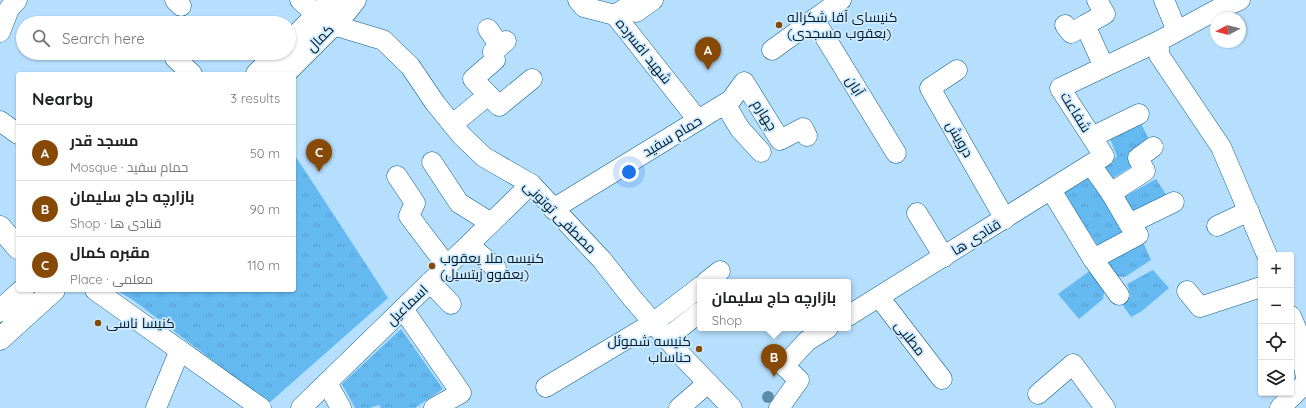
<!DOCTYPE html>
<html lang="en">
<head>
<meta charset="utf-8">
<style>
	body { margin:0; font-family:Quicksand,Cairo,sans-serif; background:#f2f2f2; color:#202124 }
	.controls { position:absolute; right:12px; bottom:12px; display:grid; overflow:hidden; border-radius:4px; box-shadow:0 1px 3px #0004 }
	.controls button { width:36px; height:36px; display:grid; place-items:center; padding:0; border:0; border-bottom:1px solid #e0e0e0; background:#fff; color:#202124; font:20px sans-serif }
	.compass { position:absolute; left:1210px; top:12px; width:36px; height:36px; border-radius:50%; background:#fff; box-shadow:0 1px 3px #0004; rotate:263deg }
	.you { position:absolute; left:629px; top:172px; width:14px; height:14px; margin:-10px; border:3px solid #fff; border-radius:50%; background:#1a73e8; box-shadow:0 0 0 6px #1a73e833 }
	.badge { display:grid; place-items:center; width:26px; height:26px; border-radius:50%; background:#864a06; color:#fff; font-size:13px; font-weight:700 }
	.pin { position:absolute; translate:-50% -33px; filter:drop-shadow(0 1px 2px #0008) }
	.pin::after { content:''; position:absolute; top:21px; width:14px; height:12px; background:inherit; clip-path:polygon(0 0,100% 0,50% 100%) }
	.popup { position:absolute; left:697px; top:279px; width:154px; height:52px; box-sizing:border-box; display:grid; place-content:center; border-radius:4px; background:#fff; filter:drop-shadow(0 1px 3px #0005); font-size:13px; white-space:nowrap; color:#757577 }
	.popup b { font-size:15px; color:#202124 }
	.popup::after { content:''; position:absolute; left:50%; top:100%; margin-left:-8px; border:8px solid transparent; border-top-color:#fff }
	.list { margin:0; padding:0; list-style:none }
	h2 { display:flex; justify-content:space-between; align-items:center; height:52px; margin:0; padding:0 16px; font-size:17px }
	h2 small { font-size:13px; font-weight:400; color:#757577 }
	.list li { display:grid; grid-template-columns:26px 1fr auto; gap:12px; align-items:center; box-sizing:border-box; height:56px; padding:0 16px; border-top:1px solid #e0e0e0 }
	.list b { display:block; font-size:15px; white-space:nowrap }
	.list p { margin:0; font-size:13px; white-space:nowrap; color:#757577 }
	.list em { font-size:13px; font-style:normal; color:#757577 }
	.icon { flex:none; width:22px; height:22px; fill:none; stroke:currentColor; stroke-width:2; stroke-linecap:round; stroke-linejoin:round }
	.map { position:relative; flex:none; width:1306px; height:408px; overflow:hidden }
	.search { position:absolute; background:#fff; box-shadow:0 1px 3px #0004; left:16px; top:16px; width:280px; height:44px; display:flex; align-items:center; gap:10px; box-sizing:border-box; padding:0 14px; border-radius:22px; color:#757577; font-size:15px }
	.panel { position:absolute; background:#fff; box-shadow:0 1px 3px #0004; left:16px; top:72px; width:280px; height:220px; border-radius:4px }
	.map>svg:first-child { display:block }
</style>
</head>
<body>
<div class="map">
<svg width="1306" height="408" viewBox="0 0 1306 408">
	<defs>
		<pattern id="park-tufts" width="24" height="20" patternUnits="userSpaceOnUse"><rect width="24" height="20" fill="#64b9f1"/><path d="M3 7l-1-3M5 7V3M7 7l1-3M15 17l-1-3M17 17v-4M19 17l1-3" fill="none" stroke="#559ecf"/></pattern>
	</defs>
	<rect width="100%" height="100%" fill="#b6dffe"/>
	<g fill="url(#park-tufts)">
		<path d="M1140 121 1149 140 1134 165 1110 180 1104 169 1117 156 1109 136Z"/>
		<path d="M294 154 388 298 269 403 133 300 116 290H294Z"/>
		<path d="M1088 176 1123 231 1098 246 1062 191Z"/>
		<path d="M1156 179 1167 196 1131 214 1122 198Z"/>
		<path d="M1143 242 1151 260 1125 277 1114 276 1105 261Z"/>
		<path d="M1095 267 1106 280 1103 299 1079 319 1058 294Z"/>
		<path d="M1153 270 1169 288 1142 311 1131 317 1122 304 1131 296 1127 284Z"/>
		<path d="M401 329 443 389 415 408H381L379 405 370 408H355L342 384Z"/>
	</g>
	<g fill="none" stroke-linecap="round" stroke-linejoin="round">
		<g stroke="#0f5f8b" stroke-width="21">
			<g id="street">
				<path d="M175 0 181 6"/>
				<path d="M300 0 317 15"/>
				<path d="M578 0 584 7 615 15 698 120"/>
				<path d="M1164 0 1177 31"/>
				<path d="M615 15 629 6 636 12 653 0"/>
				<path d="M814 19 896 153"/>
				<path d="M333 25 383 40 410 66 435 103 461 135 484 157 531 184 602 260 632 298 683 357 732 408"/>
				<path d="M1065 25 1071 33 1085 25 1104 67"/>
				<path d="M1085 25 1105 14 1097 0"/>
				<path d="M488 29 500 46"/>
				<path d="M0 32 9 9 17 0"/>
				<path d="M506 41 493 52 495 60 473 79 499 106 532 79"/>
				<path d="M1159 41V55L1221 147 1267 255"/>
				<path d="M772 50 841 0"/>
				<path d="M179 53 175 58 192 74"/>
				<path d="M957 70 930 88 1005 219"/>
				<path d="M725 104 740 129 761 152"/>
				<path d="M0 121 18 134"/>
				<path d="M453 124 488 95"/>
				<path d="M1092 137 1139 114"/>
				<path d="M432 162 459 203 491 223"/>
				<path d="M1091 165 1111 193 1145 171 1138 158 1153 147"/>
				<path d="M397 176 415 203 409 216 447 266"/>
				<path d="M1051 190 1093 259 1138 235 1129 224"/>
				<path d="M1111 193 1129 224 1174 202"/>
				<path d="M553 209 731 100 744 82 780 140 803 128 807 136"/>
				<path d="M917 213 944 257"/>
				<path d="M1217 226 1249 211"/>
				<path d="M469 245 496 268"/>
				<path d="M1093 259 1119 295"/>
				<path d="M430 282 451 304"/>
				<path d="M706 282 720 271"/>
				<path d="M95 290 261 408"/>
				<path d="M1187 291 1200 307 1261 287"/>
				<path d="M879 297 942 379"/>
				<path d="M403 309 461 393 434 408"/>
				<path d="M848 316 1104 156 1060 88 1159 41 1218 9 1240 0"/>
				<path d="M1291 316 1296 328 1306 377"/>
				<path d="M667 338 700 312"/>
				<path d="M327 383 341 408"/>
				<path d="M546 387 653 323 700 287"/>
				<path d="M1038 394 1073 364 1105 408"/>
				<path d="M156 408 180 350"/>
				<path d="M301 408 531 184"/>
				<path d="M679 408 708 383"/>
				<path d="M779 408 799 380 784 366 807 341 828 328"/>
				<path d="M1280 408 1306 383"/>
			</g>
		</g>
		<g stroke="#0f5f8b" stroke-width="23">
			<g id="secondary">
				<path d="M289 43 332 0"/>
				<path d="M257 74 278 53"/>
				<path d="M284 74 343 15 355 0"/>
				<path d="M0 227 18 248"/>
				<path d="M0 311 23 290"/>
				<path d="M0 339 54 290"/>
			</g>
		</g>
		<use href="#street" stroke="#fff" stroke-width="20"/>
		<use href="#secondary" stroke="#fff" stroke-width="22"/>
	</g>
	<circle fill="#5d8cac" cx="768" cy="397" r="6"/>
	<g fill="#864a06" stroke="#cfebff" stroke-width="1.5">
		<circle cx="779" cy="25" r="4"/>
		<circle cx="432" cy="266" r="4"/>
		<circle cx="98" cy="323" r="4"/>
		<circle cx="699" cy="349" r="4"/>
	</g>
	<g text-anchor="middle" stroke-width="3.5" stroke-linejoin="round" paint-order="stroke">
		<g font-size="14" fill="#001a2c" stroke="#cfebff" text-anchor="start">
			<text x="787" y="22">کنیسای آقا شکراله<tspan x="787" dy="16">(یعقوب مسجدی)</tspan></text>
			<text x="440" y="263">کنیسه ملا یعقوب<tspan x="440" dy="16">(یعقوو زیتسیل)</tspan></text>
			<text x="106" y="328">کنیسا ناسی</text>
			<text x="691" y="346" text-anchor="end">کنیسه شموئل<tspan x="691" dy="16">حناساب</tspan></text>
		</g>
		<g font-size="14" fill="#001a2c" stroke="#cfebff">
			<text transform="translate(320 38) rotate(-45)" y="5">کمال</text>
			<text transform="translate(644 51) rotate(51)" y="5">شهید افسرده</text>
			<text transform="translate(855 86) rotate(58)" y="5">آبان</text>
			<text transform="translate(1076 112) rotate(58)" y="5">شفاعت</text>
			<text transform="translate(765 115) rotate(58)" y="5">چهارم</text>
			<text transform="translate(672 136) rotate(-31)" y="5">حمام سفید</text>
			<text transform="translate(960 139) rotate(60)" y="5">درویش</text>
			<text transform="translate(560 217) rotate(45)" y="5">مصطفی توتونی</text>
			<text transform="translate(976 237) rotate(-32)" y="5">قنادی ها</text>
			<text transform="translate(407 305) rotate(-44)" y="5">اسماعیل</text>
			<text transform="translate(910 338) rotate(52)" y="5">مطلبی</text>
		</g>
	</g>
</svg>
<div class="controls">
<button>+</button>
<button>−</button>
<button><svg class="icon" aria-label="locate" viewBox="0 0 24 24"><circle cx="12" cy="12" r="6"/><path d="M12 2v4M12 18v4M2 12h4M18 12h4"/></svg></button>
<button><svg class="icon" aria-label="layers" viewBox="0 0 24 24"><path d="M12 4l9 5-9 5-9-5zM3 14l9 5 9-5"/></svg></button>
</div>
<svg class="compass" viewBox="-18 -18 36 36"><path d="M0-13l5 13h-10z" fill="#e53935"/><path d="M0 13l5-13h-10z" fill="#757577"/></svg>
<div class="you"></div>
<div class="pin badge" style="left:708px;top:70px">A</div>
<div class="pin badge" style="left:774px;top:377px">B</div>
<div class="popup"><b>بازارچه حاج سلیمان</b>Shop</div>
<div class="pin badge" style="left:319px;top:172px">C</div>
<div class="search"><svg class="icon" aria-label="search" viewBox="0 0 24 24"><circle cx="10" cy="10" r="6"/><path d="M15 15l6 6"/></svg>Search here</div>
<section class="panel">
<h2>Nearby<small>3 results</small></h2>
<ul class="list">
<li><span class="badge">A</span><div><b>مسجد قدر</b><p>Mosque · حمام سفید</p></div><em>50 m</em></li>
<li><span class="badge">B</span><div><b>بازارچه حاج سلیمان</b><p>Shop · قنادی ها</p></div><em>90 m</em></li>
<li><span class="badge">C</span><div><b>مقبره کمال</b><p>Place · معلمی</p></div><em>110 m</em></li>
</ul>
</section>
</div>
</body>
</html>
